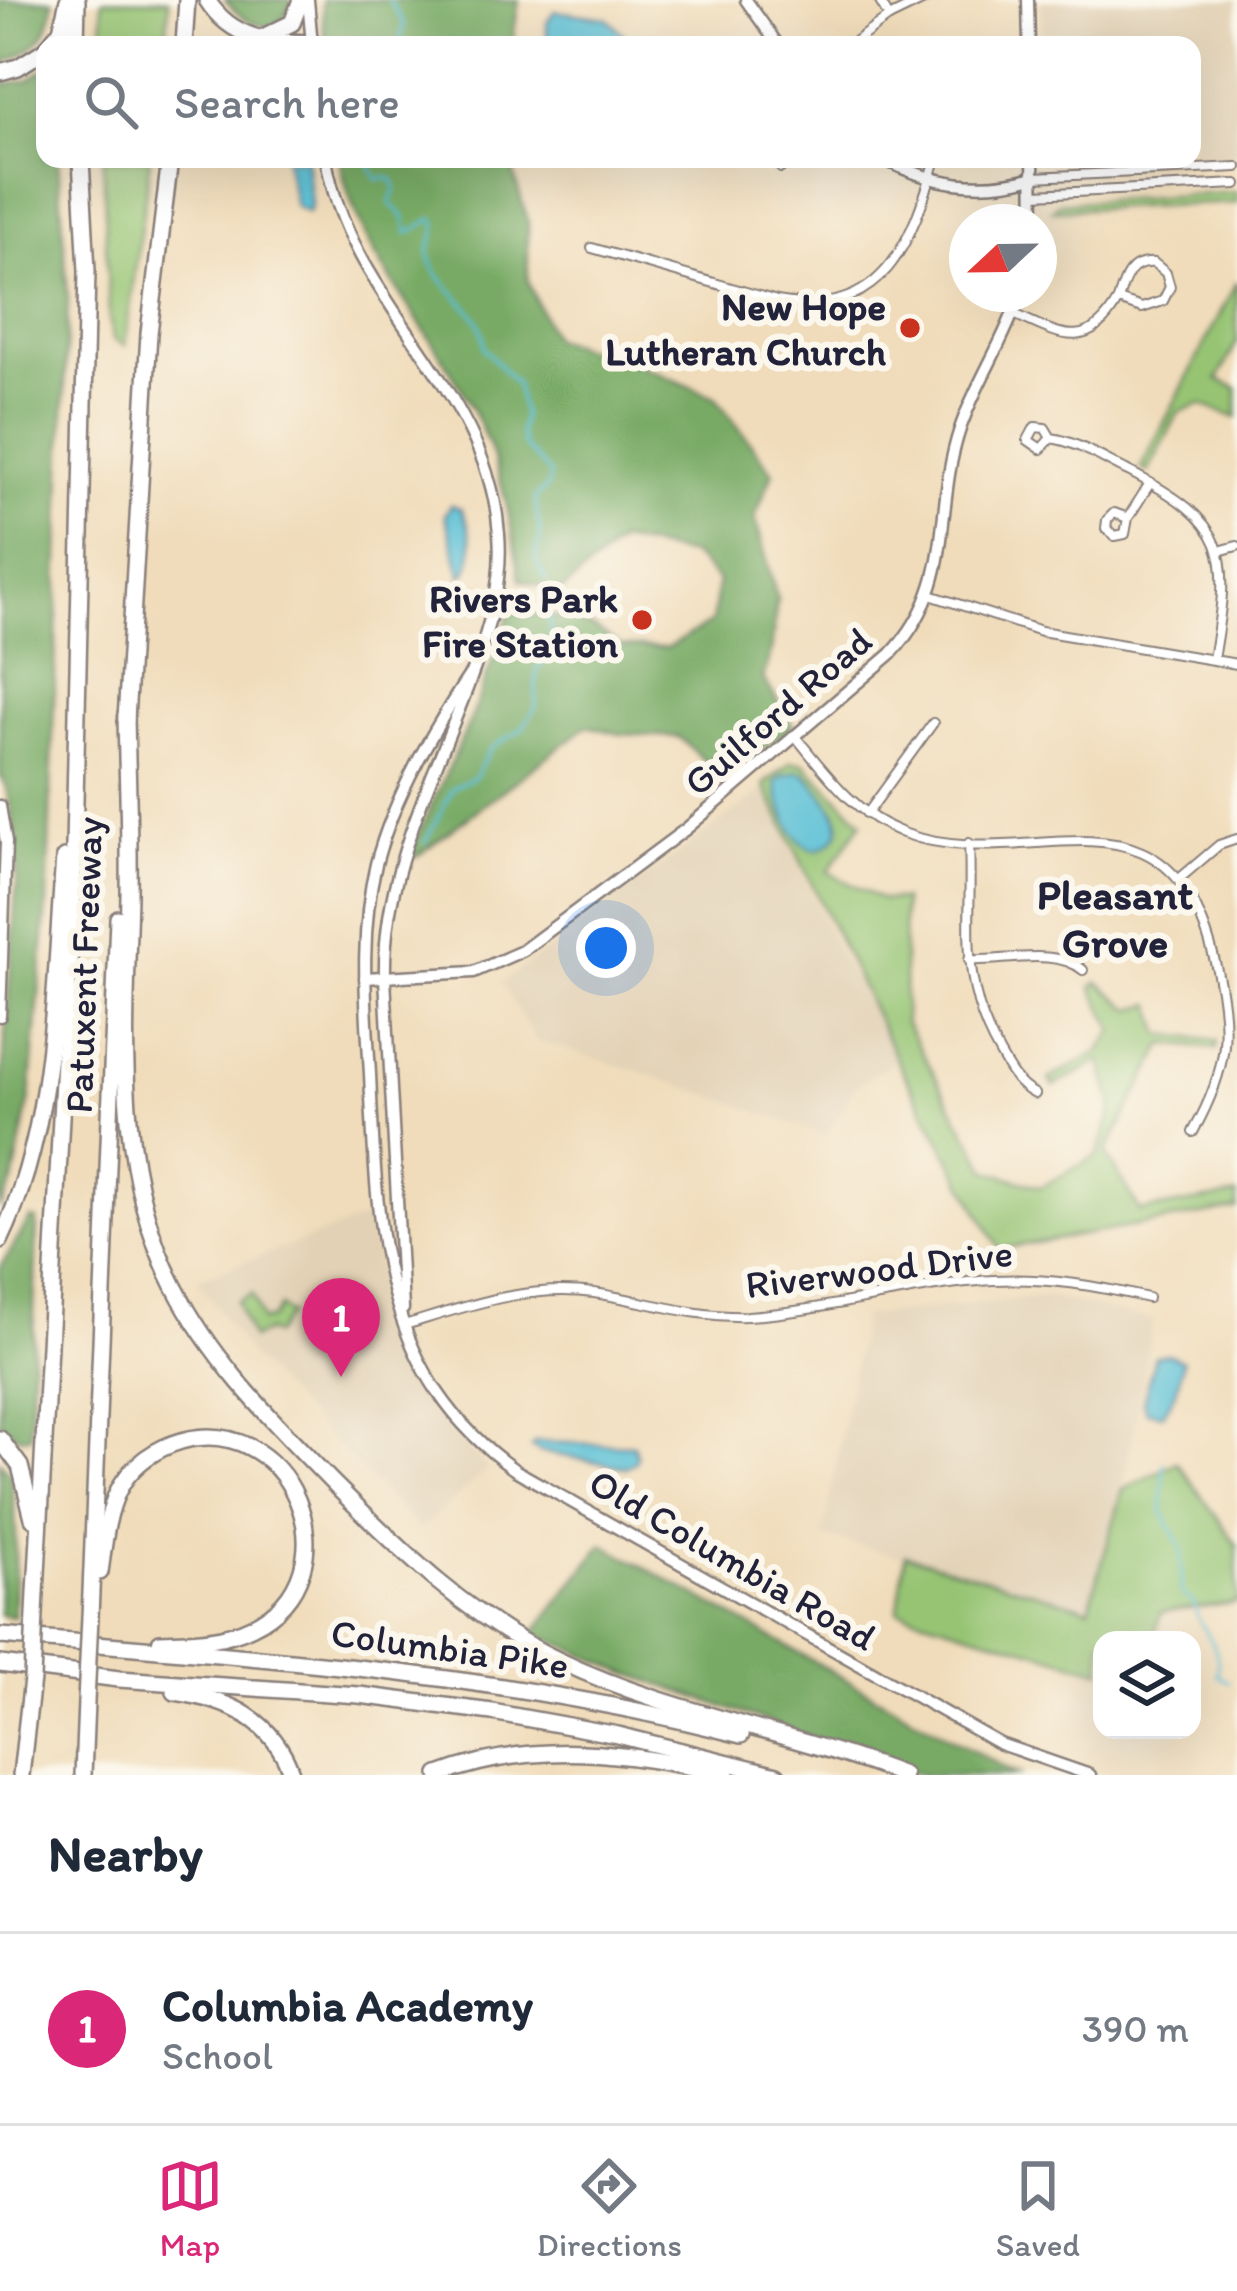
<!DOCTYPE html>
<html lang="en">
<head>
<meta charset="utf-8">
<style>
	body { margin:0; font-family:Itim,sans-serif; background:#f6f6f7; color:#1f2937 }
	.controls { position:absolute; right:36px; bottom:36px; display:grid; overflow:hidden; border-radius:24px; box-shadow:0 12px 48px #0002 }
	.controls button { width:108px; height:108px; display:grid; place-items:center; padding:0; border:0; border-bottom:3px solid #e0e1e3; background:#fff; color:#1f2937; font:60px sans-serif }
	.compass { position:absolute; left:949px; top:204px; width:108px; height:108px; border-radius:50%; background:#fff; box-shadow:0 12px 48px #0002; rotate:248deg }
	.you { position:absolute; left:606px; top:948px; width:42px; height:42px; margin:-30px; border:9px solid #fff; border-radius:50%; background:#1a73e8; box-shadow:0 0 0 18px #1a73e833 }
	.badge { display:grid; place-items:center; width:78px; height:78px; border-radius:50%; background:#db2777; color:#fff; font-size:39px; font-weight:700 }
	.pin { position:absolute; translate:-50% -99px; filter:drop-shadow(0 3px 6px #0008) }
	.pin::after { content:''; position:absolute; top:63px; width:42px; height:36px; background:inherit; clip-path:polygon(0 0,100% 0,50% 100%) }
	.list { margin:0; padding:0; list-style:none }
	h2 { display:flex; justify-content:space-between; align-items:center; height:156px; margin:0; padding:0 48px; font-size:51px }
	h2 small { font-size:39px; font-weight:400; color:#747a83 }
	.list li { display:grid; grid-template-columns:78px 1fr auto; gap:36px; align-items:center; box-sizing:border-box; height:192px; padding:0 48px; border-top:3px solid #e0e1e3 }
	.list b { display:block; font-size:45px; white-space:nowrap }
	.list p { margin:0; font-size:39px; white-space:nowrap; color:#747a83 }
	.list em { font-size:39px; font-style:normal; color:#747a83 }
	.icon { flex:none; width:66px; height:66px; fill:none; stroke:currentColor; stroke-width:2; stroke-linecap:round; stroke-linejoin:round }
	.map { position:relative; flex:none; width:1237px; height:1775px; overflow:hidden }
	.search { position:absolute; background:#fff; box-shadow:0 12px 48px #0002; left:36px; right:36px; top:36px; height:132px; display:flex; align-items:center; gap:30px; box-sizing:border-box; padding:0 42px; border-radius:24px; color:#747a83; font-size:45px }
	.sheet { height:348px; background:#fff }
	nav { display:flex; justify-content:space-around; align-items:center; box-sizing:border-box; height:168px; border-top:3px solid #e0e1e3; background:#fff; font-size:33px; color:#747a83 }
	nav a { display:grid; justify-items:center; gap:6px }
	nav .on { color:#db2777 }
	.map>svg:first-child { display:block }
</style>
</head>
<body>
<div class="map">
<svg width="1237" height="1775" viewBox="0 0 1237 1775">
	<rect width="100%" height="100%" fill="#fbf7ec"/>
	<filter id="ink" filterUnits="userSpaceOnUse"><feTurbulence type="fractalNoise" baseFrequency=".00833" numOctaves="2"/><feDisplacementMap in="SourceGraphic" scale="24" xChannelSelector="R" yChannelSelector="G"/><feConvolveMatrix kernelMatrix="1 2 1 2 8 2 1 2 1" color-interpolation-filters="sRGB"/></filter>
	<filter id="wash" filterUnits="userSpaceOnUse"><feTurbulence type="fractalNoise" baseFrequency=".004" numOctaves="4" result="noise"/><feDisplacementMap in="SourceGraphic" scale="48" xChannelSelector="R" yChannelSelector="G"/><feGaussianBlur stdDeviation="2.7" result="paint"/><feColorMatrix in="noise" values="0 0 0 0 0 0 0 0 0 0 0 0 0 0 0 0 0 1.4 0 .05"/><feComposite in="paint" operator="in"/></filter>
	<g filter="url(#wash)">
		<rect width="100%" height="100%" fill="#f0dcba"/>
		<g fill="#e2d1b5">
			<path d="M1041 0H1237V157L1057 166 1049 159H1192V45H1043Z"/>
			<path d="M764 790 838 952 900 1057 855 1087 826 1135 636 1070 536 1041 501 983Z"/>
			<path d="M369 1217 383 1291 410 1369 442 1420 488 1469 420 1530 251 1358 197 1279Z"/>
			<path d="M1044 1296 1153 1320 1123 1490 1090 1608 823 1536 863 1316Z"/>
		</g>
		<g fill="#96c473" stroke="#5c7357" stroke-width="3">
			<path d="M102 0H169L166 45H103Z"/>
			<path d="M103 159H150L125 346 113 339 109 318Z"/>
			<path d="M1237 192V203L1052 210 1059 203Z"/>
			<path d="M1237 281V342L1218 380 1237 388V418L1200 404 1179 412 1148 472 1141 468Z"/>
			<path d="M791 762 804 763 862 822 828 872 882 900H903L905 1022 988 1171 1041 1187 1098 1155 1113 1107 1101 1061 1054 1086 1049 1079 1099 1052 1114 1030 1092 987 1098 982 1131 1009 1153 1004 1161 1034 1217 1041 1216 1049 1164 1044 1106 1153 1140 1211 1237 1195V1209L999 1249 900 1066 764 785Z"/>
			<path d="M252 1294 262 1321 272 1318 280 1307 289 1314 274 1335 267 1331 251 1339 237 1302Z"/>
			<path d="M1177 1462 1237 1545V1603L1161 1612 1153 1640H1102V1671L898 1611 905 1555 1089 1608 1123 1490Z"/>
		</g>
		<g fill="#78aa65" stroke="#4d6650" stroke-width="3">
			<path d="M0 0H53C51 38 35 49 2 64Z"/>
			<path d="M225 0H292C279 43 246 26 225 0Z"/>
			<path d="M322 0H519L512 45H325Z"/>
			<path d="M45 68V159H58L68 300 47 904 30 1097 13 1182 0 1209V1107L17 880 15 833 6 786 0 775V85L29 80Z"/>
			<path d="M340 159H516L514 175 528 222V281L552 338 637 364 715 397 773 472 755 517 777 599 771 652 763 678 793 726 724 779 679 737 621 734 587 726 416 857 410 852 472 717 510 612 564 617 595 628 620 646 667 648 712 622 718 581 692 555 620 541 562 591 520 580C510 513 501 463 469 403 426 320 356 254 340 159Z"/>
			<path d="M30 1219 37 1220 30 1436 20 1437 0 1423V1268Z"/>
			<path d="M0 1461 11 1475 16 1528 14 1617 0 1615Z"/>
			<path d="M603 1544 1012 1772 1023 1775H924L902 1769 627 1673 534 1633Z"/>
		</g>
		<g fill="#58bfd5" stroke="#3d7088" stroke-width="3">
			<path d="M554 11 607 18 634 45H547V23Z"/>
			<path d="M285 159H306L311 204 308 213 295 206Z"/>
			<path d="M451 505 461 509C472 529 478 561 462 577L445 515Z"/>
			<path d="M799 771 807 775C826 800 863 831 817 850 793 847 779 805 776 783L781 777Z"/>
			<path d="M1168 1354 1183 1361 1176 1392 1163 1414 1146 1411 1143 1402 1155 1356Z"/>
			<path d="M536 1442 633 1445 637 1456 635 1462 625 1467 540 1452 531 1447Z"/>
		</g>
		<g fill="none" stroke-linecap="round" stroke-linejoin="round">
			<g stroke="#58bfd5" stroke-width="3">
				<path d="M389 0 404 24 399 45"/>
				<path d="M372 159 370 167 377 179 389 178 394 182 396 189 390 203 404 216 408 233 432 219 436 221C439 235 426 245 430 258 442 296 486 306 484 348L516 384 523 415 520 431 523 445 550 474 548 486 535 498 540 535 536 561 546 580"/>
				<path d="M425 843 453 788 475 777 490 749 522 729 536 707V672L552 651 548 611"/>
				<path d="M1164 1463 1162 1510 1182 1549 1181 1593 1193 1602C1199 1633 1223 1641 1217 1675L1229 1682"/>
			</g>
		</g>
	</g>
	<g filter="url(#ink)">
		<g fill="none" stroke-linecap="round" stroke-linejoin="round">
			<g stroke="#897f7a" stroke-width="12">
				<g id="minor">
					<path d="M879 0 889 17"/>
					<path d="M850 45 889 17 924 0"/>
					<path d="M775 159 781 168"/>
					<path d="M1034 177 1237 167"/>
					<path d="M1035 194 1237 184"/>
					<path d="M592 248 777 301C884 320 911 243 936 159"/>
					<path d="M1014 314C1059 334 1088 354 1118 300L1142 308 1163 301 1170 287 1166 273 1154 263C1129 261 1124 280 1118 300"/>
					<path d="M1051 438 1041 449 1028 440 1035 427 1045 428 1051 438C1078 442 1103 459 1128 471 1230 523 1232 552 1213 659"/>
					<path d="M1128 518 1114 513 1107 520 1106 529 1115 536 1125 534 1128 518 1150 483"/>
					<path d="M1219 551 1237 546"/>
					<path d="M930 595 1041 631 1237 664"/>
					<path d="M796 737C827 775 856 815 903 833 1028 880 1165 766 1214 958 1232 1029 1229 1068 1193 1132"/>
					<path d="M867 814 933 723"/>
					<path d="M969 843C973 923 957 979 999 1052 1009 1070 1017 1085 1035 1094"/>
					<path d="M1179 879 1219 845 1237 839"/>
					<path d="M969 960C1002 962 1057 947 1083 970"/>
					<path d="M405 1325C467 1306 528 1284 594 1293 646 1301 695 1318 748 1316 831 1311 911 1284 994 1280 1047 1277 1097 1286 1148 1298"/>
				</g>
			</g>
			<g stroke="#897f7a" stroke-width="15">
				<g id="tertiary">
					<path d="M308 0 312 45"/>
					<path d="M746 0 778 45"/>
					<path d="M1028 0 1029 45"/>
					<path d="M326 159C351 306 489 386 499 534 503 581 490 623 475 667 439 770 382 866 385 978L403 1309"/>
					<path d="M884 159C933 185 981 192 1034 177"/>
					<path d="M1033 159 1034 222"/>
					<path d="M474 668C435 727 394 795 376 864 359 934 366 1004 370 1074 377 1227 378 1373 515 1470L1000 1744 1090 1775"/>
					<path d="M0 806 6 842 0 1016"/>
					<path d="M365 978 474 972 522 951 686 829 891 654C958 582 932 513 960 429 976 382 1005 341 1020 294"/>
				</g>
			</g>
			<g stroke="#897f7a" stroke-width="20">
				<g id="motorway">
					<path d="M207 0C232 40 269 42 312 43"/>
					<path d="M263 37 292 23 301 0"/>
					<path d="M49 45 61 30 68 0"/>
					<path d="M76 45 77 0"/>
					<path d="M184 45 187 0"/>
					<path d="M0 72 18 67 45 50"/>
					<path d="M126 714C127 775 130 835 129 895 126 1028 112 1165 174 1286 213 1363 274 1422 333 1483 401 1551 471 1620 560 1661 669 1713 791 1732 903 1775"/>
					<path d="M126 720 149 333 170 159"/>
					<path d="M0 1241C56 1125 54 984 64 858"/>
					<path d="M0 1439 20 1466 33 1518"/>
					<path d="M100 1572C104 1545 106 1516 118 1491 129 1469 149 1453 172 1444 289 1401 362 1574 251 1627 223 1641 190 1641 160 1642"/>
					<path d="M36 1593 73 890 87 271 81 159"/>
					<path d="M90 1617 118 918"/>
					<path d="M0 1636C249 1657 499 1672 741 1735"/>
					<path d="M0 1664 119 1679 359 1695 492 1712 618 1735 777 1775"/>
					<path d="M175 1692C229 1700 274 1719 292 1775"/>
					<path d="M21 1775 32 1679"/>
					<path d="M83 1775 86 1702"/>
					<path d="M439 1775C533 1739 632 1752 727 1775"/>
				</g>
			</g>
			<use href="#minor" stroke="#fff" stroke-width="8"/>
			<use href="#tertiary" stroke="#fff" stroke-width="10"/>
			<use href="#motorway" stroke="#fff" stroke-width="15"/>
			<g stroke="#897f7a" stroke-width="20" stroke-linecap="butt">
				<g id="motorway-bridge">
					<path d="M32 1679 36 1593"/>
					<path d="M86 1702 90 1617"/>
				</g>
			</g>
			<use href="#motorway-bridge" stroke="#fff" stroke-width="15"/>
		</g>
	</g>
	<g fill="#c8321e" stroke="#fbf7ec" stroke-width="4.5">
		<circle cx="910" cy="328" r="12"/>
		<circle cx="642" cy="620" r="12"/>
	</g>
	<g text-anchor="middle" stroke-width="12" stroke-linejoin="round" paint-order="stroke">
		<g font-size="39" font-weight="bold" fill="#22223b" stroke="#fbf7ec" text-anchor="end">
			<text x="886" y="320">New Hope<tspan x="886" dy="45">Lutheran Church</tspan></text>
			<text x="618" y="612">Rivers Park<tspan x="618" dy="45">Fire Station</tspan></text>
		</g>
		<g font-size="39" fill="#22223b" stroke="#fbf7ec">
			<text transform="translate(777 711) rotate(-41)" y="14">Guilford Road</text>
			<text transform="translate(83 965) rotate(-88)" y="14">Patuxent Freeway</text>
			<text transform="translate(879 1268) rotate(-7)" y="14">Riverwood Drive</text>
			<text transform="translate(733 1559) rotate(30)" y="14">Old Columbia Road</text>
			<text transform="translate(450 1648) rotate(8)" y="14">Columbia Pike</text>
		</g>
		<g font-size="42" font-weight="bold" fill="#22223b" stroke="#fbf7ec">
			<text x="1115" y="909">Pleasant<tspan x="1115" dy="48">Grove</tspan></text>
		</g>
	</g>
</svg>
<div class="controls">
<button><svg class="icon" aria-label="layers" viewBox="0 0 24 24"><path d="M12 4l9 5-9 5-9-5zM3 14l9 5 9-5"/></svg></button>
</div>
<svg class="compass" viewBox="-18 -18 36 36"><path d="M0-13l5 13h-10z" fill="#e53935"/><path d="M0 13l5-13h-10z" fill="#747a83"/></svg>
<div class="you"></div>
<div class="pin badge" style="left:341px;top:1377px">1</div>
<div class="search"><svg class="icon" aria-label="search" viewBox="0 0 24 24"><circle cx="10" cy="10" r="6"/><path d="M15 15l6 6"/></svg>Search here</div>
</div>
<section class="sheet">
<h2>Nearby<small></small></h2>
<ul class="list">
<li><span class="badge">1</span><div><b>Columbia Academy</b><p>School</p></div><em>390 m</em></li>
</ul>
</section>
<nav>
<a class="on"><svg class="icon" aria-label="map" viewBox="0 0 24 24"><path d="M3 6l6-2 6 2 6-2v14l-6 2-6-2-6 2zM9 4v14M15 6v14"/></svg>Map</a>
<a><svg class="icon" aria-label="directions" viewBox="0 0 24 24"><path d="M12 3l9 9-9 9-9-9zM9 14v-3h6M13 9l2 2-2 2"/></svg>Directions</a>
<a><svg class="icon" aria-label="saved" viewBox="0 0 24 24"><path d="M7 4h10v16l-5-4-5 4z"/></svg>Saved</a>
</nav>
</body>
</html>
